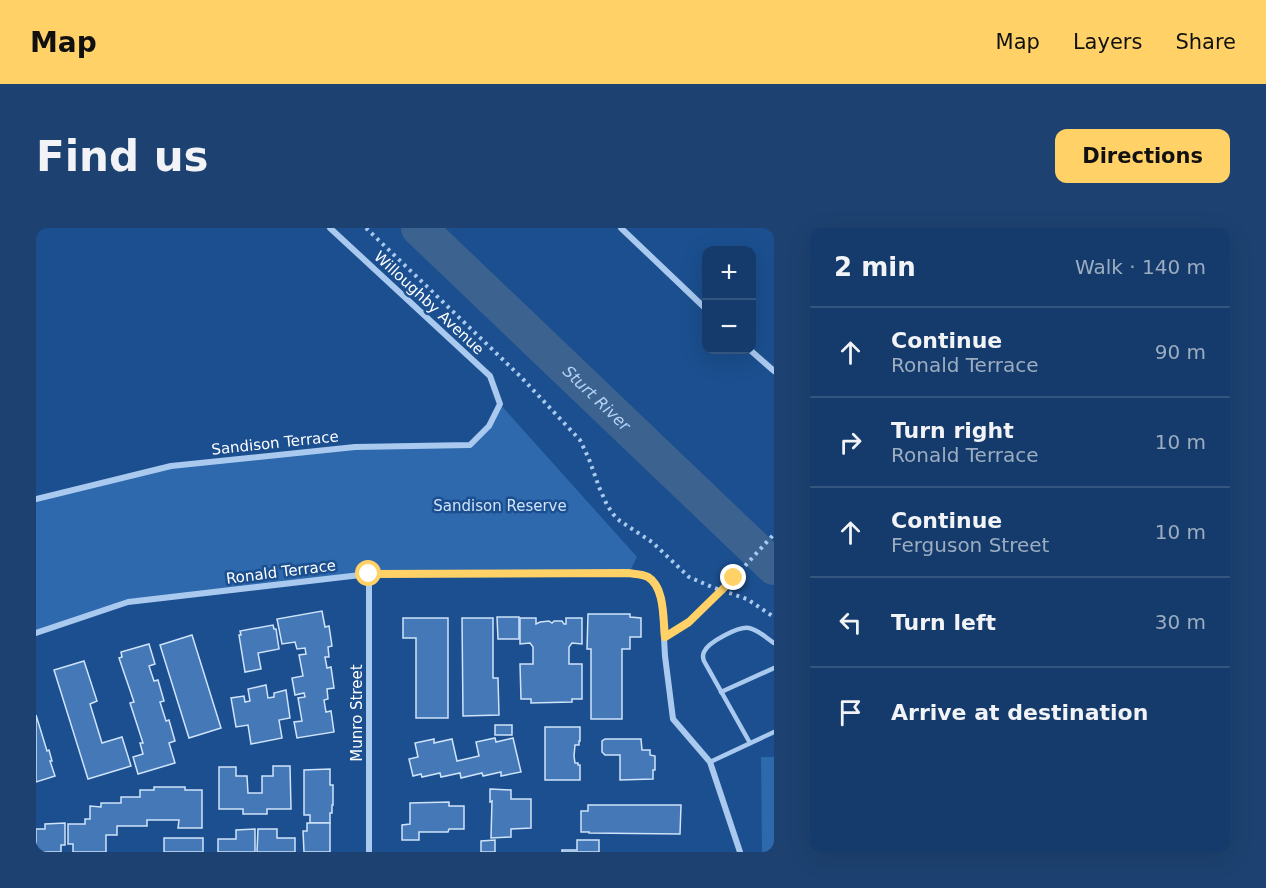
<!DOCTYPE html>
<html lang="en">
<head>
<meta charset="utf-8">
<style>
	body { margin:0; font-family:"DejaVu Sans",sans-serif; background:#1d4271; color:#f1f3f6 }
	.controls { position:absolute; right:18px; top:18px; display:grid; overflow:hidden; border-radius:12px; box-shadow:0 6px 24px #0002 }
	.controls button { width:54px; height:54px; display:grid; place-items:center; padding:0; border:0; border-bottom:2px solid #33557e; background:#143b6b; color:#f1f3f6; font:30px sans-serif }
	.stop { position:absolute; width:18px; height:18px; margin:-14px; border:4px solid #ffd166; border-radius:50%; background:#fff }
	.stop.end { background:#ffd166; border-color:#fff; box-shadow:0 2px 6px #0008 }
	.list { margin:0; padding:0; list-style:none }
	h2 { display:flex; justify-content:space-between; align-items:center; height:78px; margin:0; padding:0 24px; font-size:26px }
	h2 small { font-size:20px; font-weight:400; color:#9dadc1 }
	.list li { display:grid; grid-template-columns:39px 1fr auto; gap:18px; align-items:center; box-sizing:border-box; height:90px; padding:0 24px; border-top:2px solid #33557e }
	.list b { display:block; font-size:22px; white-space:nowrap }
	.list p { margin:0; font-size:20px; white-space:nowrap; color:#9dadc1 }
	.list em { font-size:20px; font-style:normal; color:#9dadc1 }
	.icon { flex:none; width:33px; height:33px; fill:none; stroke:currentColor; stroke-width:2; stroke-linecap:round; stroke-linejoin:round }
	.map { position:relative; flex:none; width:738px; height:624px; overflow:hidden; border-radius:12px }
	header { display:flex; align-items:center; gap:36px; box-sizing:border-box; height:84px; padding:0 30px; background:#ffd166; color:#111 }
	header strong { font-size:28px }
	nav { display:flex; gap:33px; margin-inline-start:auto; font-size:21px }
	.intro { display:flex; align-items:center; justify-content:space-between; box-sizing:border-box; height:144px; padding:0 36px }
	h1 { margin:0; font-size:42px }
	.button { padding:15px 27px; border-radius:12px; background:#ffd166; color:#111; font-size:21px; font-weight:700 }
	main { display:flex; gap:36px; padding:0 36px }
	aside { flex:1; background:#143b6b; border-radius:12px; box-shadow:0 6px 24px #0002 }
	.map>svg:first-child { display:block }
</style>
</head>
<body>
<header>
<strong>Map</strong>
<nav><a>Map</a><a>Layers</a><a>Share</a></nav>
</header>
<div class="intro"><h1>Find us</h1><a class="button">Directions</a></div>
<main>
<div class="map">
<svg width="738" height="624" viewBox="0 0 738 624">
	<rect width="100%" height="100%" fill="#1b4f8f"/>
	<g fill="#2e69ad">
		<path d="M464 176 601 329 593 345 333 346 92 374 0 405V271L136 238 319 219 434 217 453 198Z"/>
		<path d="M725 529H738V624H726Z"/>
	</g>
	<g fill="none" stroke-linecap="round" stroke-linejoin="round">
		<path stroke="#3c6290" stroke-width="36" id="s1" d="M383 0 738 339"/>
	</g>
	<g fill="#4478b7" stroke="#cfe3fa" stroke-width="1.5">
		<path d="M286 383 289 399 293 398 296 418 292 419 293 429H289L291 440 295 439 298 460 291 461 292 471 288 472 290 484 295 483 298 504 261 510 258 494 266 493 262 470 269 469 268 465 259 467 256 450 267 448 263 427 270 426 269 420 261 421 259 414 246 416 241 391Z"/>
		<path d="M552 386H594V389L605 390V409H594V421H586V491H555V421H551Z"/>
		<path d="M461 389H483V411H462Z"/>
		<path d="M367 390H412V490H380V410H367Z"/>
		<path d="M426 390H457V450H462L463 487 427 488Z"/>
		<path d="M484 390H500V396L504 394 513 393 516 395 518 393H526L528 396H530V390H546V416L536 415 533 419V436H546V471H536V474L495 475V471H485L484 436H497V419L494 415 484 416Z"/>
		<path d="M237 397 238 401H240L243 421 222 425 225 441 209 444 203 407H205L204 403Z"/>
		<path d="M156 407 185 500 153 510 124 417Z"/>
		<path d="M113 416 119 436 113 438 118 453 122 452 128 473 124 474 130 493 133 492 139 513 133 515 139 535 102 546 97 529 107 526 104 515H107L94 475 98 474 83 430 86 429 85 424Z"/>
		<path d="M48 433 61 473 54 476 66 515 86 509 95 538 52 551 18 442Z"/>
		<path d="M230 457 232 470 238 469V465L250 462 254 490 243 492 246 510 215 516 212 497 200 499 195 470 208 468 209 474 214 473 212 461Z"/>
		<path d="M0 487 11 523 13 522 16 533H14L19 548 0 554Z"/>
		<rect x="459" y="497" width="17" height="10"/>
		<path d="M509 499H544V513H543V517H539L538 528 539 535H542V537H544V552H509Z"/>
		<path d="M459 510 460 514 477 510 485 544 465 548V544L447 548 446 545 425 550 424 545 405 549 404 545 386 549 385 546 377 548 373 531 382 529 379 515 398 511V515L416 511 421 533 443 528 440 514Z"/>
		<path d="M569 511H605L606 522H614V527L619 528V542H617V551L584 552V527H569L566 524V513Z"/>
		<path d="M237 538H254L255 581H231V586H207V581H183V539H200V548H211L212 565H226V548H237Z"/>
		<path d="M294 541V557H297V577H296V585H294V595H274V587H268V542Z"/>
		<path d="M118 559H149V562H166V600H142L143 592H111V598H81V607H70V624H37V616H32V596H49V591H54V578L65 579V575H85V569H104V562H118Z"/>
		<path d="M454 561 475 562V571H495V600L475 601V609L455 610 456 573 454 574Z"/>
		<path d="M413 574V578H428V601H413L412 604H383V612H366V597L374 596V575Z"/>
		<path d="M552 577H645L644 606 553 605V604H545V583H552Z"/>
		<path d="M29 595V617H25V624H0V601H9V596Z"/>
		<path d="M271 595H294V624H268L267 603H271Z"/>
		<path d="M219 601V624H182V611H200V602Z"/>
		<path d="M222 601H241V610H259V624H221Z"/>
		<rect x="128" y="610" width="39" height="14"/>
		<path d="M459 612V624H445V613Z"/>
		<path d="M541 612H563V624H526V622H541Z"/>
	</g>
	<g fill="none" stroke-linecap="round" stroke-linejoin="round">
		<g stroke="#a9c9ee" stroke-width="4" stroke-dasharray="3 4.5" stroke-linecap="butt">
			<path d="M330 0 485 149 544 212 553 231 563 259 571 277 577 286 584 293 616 314 653 349 676 359 711 371 738 389"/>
			<path d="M638 404 653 394 698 350 738 306"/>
		</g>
		<g stroke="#a9c9ee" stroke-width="4.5">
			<path d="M685 464 738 440"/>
			<path d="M714 515 668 433C667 429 666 428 668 424 672 414 703 398 713 400 723 402 730 410 738 415"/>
			<path d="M674 534 738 504"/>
		</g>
		<g stroke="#a9c9ee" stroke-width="6">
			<path d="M585 0 670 81"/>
			<path d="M714 122 738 143"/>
			<path d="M0 271 135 238 319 219 434 217 453 198 464 176 454 148 294 0"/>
			<path d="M0 405 92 374 333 346 593 345 611 348 622 359 626 374 629 428 637 491 674 534 704 624"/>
			<path d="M333 624V346"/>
		</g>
	</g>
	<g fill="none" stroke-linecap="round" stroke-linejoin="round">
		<path stroke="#ffd166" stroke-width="8" d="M333 346 592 345C598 346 607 346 612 349 629 359 627 392 629 409L653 394 698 350"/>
	</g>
	<g text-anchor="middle" stroke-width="5" stroke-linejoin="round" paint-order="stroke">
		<g font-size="15" fill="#fff" stroke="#1b4f8f">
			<text transform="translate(393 75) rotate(43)" y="5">Willoughby Avenue</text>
			<text transform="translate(239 215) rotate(-6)" y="5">Sandison Terrace</text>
			<text transform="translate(245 344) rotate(-7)" y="5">Ronald Terrace</text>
			<text transform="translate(321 485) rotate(-90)" y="5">Munro Street</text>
		</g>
		<g font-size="15" fill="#cfe3fa" stroke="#1b4f8f">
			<text x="464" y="283">Sandison Reserve</text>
		</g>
		<g font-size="16" font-style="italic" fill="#b5d3f5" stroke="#1b4f8f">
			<text dy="6" stroke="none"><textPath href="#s1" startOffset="246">Sturt River</textPath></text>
		</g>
	</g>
</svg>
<div class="controls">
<button>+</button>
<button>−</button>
</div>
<div class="stop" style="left:333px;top:346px"></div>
<div class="stop end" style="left:698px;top:350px"></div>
</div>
<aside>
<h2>2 min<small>Walk · 140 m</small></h2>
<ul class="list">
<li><svg class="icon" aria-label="ahead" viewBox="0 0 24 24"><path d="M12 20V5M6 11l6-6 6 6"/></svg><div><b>Continue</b><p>Ronald Terrace</p></div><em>90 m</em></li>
<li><svg class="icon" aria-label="right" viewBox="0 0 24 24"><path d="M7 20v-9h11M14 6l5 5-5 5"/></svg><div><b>Turn right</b><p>Ronald Terrace</p></div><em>10 m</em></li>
<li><svg class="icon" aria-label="ahead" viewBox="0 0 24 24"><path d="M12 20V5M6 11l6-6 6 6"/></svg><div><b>Continue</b><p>Ferguson Street</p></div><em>10 m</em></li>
<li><svg class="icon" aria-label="left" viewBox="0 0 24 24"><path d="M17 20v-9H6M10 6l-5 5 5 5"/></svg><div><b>Turn left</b></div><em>30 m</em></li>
<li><svg class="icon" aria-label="arrive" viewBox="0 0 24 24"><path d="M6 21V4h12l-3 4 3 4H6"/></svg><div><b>Arrive at destination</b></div></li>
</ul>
</aside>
</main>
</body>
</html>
